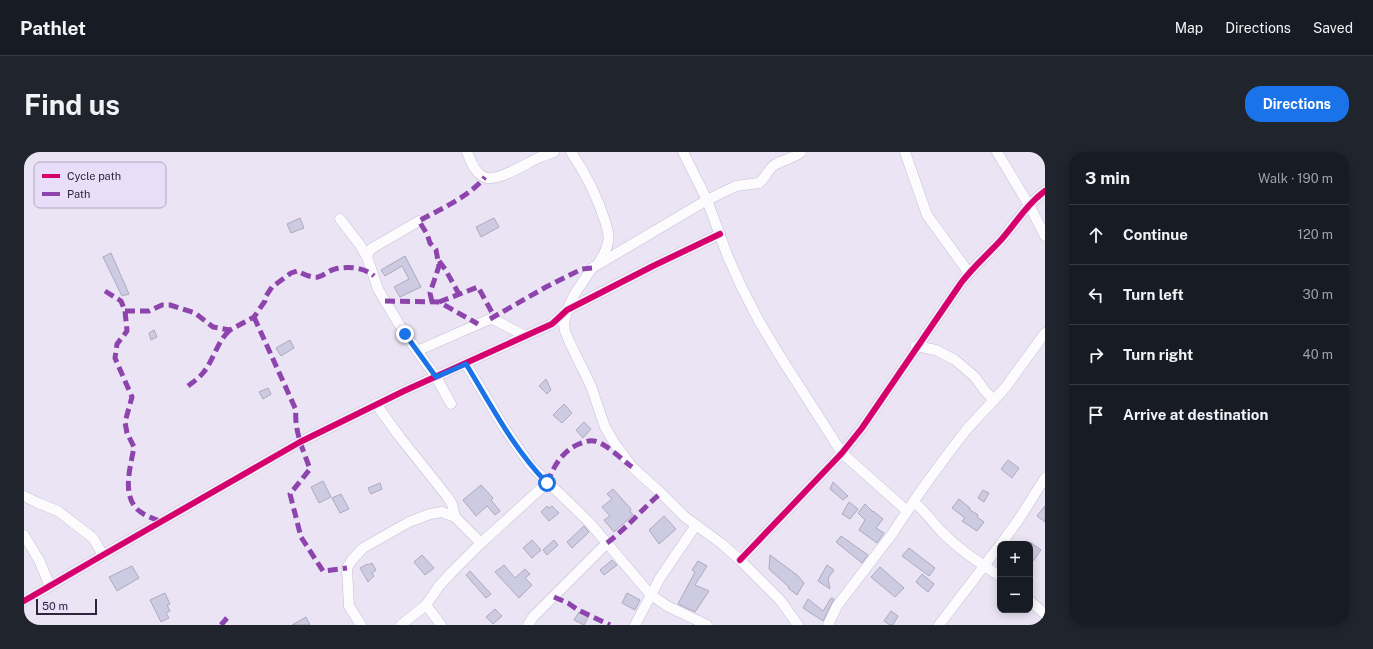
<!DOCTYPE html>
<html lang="en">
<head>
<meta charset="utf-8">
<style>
	body { margin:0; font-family:"Public Sans",sans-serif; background:#20242c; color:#f1f3f6 }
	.controls { position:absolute; right:12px; bottom:12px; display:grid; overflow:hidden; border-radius:8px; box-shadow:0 2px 10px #0003 }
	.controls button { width:36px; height:36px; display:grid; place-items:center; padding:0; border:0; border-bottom:1px solid #363941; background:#171b24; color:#f1f3f6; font:20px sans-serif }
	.scale { position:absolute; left:12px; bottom:10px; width:61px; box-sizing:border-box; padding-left:4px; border:2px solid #2f233d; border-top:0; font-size:11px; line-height:14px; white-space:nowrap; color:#2f233d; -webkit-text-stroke:3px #e9defa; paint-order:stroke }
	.stop { position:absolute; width:12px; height:12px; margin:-9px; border:3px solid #1a73e8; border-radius:50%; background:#fff }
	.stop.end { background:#1a73e8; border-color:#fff; box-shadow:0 1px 4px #0008 }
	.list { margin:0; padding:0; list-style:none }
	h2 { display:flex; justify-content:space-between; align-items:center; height:52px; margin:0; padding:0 16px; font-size:17px }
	h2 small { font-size:13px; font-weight:400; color:#9ea1a6 }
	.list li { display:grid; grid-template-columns:26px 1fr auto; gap:12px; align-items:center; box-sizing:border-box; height:60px; padding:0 16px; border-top:1px solid #363941 }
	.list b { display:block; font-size:15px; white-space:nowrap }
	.list em { font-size:13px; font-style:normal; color:#9ea1a6 }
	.icon { flex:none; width:22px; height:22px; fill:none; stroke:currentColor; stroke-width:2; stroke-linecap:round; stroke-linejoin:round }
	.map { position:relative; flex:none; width:1021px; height:473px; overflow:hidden; border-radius:16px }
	header { display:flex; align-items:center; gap:24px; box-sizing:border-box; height:56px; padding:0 20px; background:#171b24; border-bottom:1px solid #363941 }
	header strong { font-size:19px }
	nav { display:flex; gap:22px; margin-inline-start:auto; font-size:14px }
	.intro { display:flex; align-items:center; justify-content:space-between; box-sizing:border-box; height:96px; padding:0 24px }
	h1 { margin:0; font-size:28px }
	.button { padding:10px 18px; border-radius:16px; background:#1a73e8; color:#fff; font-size:14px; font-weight:700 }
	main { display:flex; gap:24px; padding:0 24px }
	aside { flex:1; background:#171b24; border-radius:16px; box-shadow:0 2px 10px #0003 }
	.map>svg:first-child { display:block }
</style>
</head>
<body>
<header>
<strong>Pathlet</strong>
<nav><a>Map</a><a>Directions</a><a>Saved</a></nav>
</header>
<div class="intro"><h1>Find us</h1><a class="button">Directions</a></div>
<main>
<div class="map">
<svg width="1021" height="473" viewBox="0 0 1021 473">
	<rect width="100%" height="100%" fill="#eae4f4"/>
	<g fill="#cdcbe1" stroke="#adaabe">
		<path d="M276 66 280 76 267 81 263 72Z"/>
		<path d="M470 66 475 75 457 85 452 75Z"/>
		<path d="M87 101 105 142 98 144 79 105Z"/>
		<path d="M381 104 397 135 376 145 370 135 385 127 378 114 361 124 357 118Z"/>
		<path d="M130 178 133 185 127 188 125 181Z"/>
		<path d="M266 188 270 196 257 204 252 196Z"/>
		<path d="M522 227 527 238 523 242 515 234Z"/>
		<path d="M244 236 247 242 239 247 235 240Z"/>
		<path d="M540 252 548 261 538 271 529 263Z"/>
		<path d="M560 270 567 277 559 286 552 278Z"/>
		<path d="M984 308 995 316 988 326 977 317Z"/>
		<path d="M299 329 307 345 295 351 287 335Z"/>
		<path d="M809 330 824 344 819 348 806 337Z"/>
		<path d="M356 331 358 337 347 342 344 336Z"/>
		<path d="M457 333 469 346 467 348 476 359 471 363 463 354 452 364 439 348Z"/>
		<path d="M589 337 607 357 606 359 609 363 590 380 580 368 586 364 578 355 588 347 583 342Z"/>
		<path d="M959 338 965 341 960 350 954 346Z"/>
		<path d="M317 342 325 357 316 361 308 346Z"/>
		<path d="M935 347 946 356 945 357 954 363 953 365 960 370 953 379 938 369 941 366 928 356Z"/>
		<path d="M825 350 834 357 826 367 818 362Z"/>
		<path d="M841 352 849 360V359L859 367 852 376 860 381 853 391 835 378 841 368 834 361Z"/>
		<path d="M523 354 525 356 528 354 535 361 525 369 517 360Z"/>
		<path d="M1021 354V370L1013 364Z"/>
		<path d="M640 364 652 377 635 392 625 378Z"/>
		<path d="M560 374 565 380 548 396 543 390Z"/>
		<path d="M817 384 844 403 838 411 812 390Z"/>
		<path d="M508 388 517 398 508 406 499 396Z"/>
		<path d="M530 388 534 393 523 403 519 398Z"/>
		<path d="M1006 390 1017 398 1006 413Z"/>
		<path d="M885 396 911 416 905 424 878 404Z"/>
		<path d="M398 403 410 416 401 423 390 410Z"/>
		<path d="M746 403 773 423 780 431 773 443 764 436 765 435 745 417Z"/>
		<path d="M588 408 593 413 580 423 576 418Z"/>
		<path d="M674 409 683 414 671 433 685 439 671 460 654 452 671 420 668 418Z"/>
		<path d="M348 411 352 418 348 421 350 424 344 430 336 416 343 412 344 413Z"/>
		<path d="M480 413 491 426 501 417 506 422 501 426 508 433 495 446 471 420Z"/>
		<path d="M803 413 810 418 804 426 806 437 794 429Z"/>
		<path d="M108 414 115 426 93 439 85 425Z"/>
		<path d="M856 415 880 436 871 445 847 425Z"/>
		<path d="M446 419 467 442 462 446 442 423Z"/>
		<path d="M898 422 910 432 904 440 892 430Z"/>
		<path d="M141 441 146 452 143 453 146 459 142 461 145 466 137 470 126 448Z"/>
		<path d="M603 441 616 448 611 458 598 451Z"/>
		<path d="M807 446 810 447 799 469 779 456 784 447 799 459Z"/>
		<path d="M471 457 478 464 469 472 462 465Z"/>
		<path d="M867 459 874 464 869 473H866L860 469Z"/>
		<path d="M555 460 564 465 560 473 550 468Z"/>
		<path d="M282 465 286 473H268Z"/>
	</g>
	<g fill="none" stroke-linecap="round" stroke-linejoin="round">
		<g stroke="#c7bfd3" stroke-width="11">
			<g id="minor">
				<path d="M443 0C447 9 450 20 460 25 472 31 501 12 512 7 518 4 524 2 530 0"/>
				<path d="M547 0C562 22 573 44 581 69 583 76 586 83 584 90 583 98 578 105 574 112"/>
				<path d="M659 0 683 48 704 105 718 136 735 169 754 201 818 301 883 359"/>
				<path d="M881 0 903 63 945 121"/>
				<path d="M973 0 1005 53 1021 84"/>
				<path d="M316 67 336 93 343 105 354 137 361 149 381 182 412 225 427 252"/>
				<path d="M343 105 345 99 350 95 395 69"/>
				<path d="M892 194 912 198 931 208 951 225 961 239 970 248"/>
				<path d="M393 199 466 167 471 168 501 184"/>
				<path d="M442 212 481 277 507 314 565 370 626 442 643 454 683 473"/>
				<path d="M352 252 375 284 422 343 428 352 431 365"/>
				<path d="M0 344 14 351 34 359 69 386 79 403"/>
				<path d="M889 350C901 358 907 369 917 379 934 397 955 411 976 424"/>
				<path d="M0 383 15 408 26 434"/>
				<path d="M977 392 995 367 1021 326"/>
				<path d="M716 408 818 301 838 276 937 131C949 115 964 102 977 88 992 71 1003 52 1021 39"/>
				<path d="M0 449 79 403 276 290 380 239 519 176 528 172 543 158 629 114 696 82"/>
				<path d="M1006 449 1021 462"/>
				<path d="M402 453 417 473"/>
				<path d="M337 473 325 454 323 416 328 408 339 396 385 370 406 362 418 360 431 365 457 391"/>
				<path d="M377 473 402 453 415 434 428 420 457 391 523 331"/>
				<path d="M504 473 509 465 583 391"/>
				<path d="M611 473 636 426 672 373"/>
				<path d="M774 473 756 448 716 408 698 392 661 365 637 341 608 315 591 292 581 275 567 234 545 189 541 179 540 172 543 158 550 143 568 116 683 48 712 34 735 31C741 27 743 19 749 14 757 8 769 7 777 0"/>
				<path d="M804 473 813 454 868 382 896 340 923 303 943 277 981 236 1021 181"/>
				<path d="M915 473 976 393"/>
			</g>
		</g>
		<use href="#minor" stroke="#fcfbfd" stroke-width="10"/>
		<g stroke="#8e44ad" stroke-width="5" stroke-dasharray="10 5" stroke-linecap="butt">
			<path d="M415 109 421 117 435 142"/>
			<path d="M81 139 97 149 101 159 103 179 93 192 91 206 108 245 101 270 103 281 110 295C107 313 98 340 112 356 118 363 129 366 137 370"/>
			<path d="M361 149 415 150 454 172"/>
			<path d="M408 150 406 141 415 114 412 98 406 91 403 82 395 69C416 57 445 45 461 25"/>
			<path d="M415 150 454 135 470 164"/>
			<path d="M101 159H125L138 153H146L171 161 189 175 206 178 230 165 241 149 242 144 248 135 267 121 273 119C279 122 287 126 294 125 300 124 305 118 311 117 323 114 340 115 350 124"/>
			<path d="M230 165 272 258C270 278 279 298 286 317L266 342 277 385 299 419 323 416"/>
			<path d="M466 167 522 135 558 117 568 116"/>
			<path d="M164 234C169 230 175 226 179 221 189 209 194 188 206 178"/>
			<path d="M523 331C530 314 538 299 555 292 560 290 565 288 570 289 582 291 598 308 608 315"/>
			<path d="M583 391C603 376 618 357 637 341"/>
			<path d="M530 445 544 451 554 458 586 473"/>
			<path d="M197 473 203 466"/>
		</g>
		<g stroke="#e9defa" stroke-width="8">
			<g id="cycleway">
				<path d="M716 408 818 301 838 276 937 131C949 115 964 102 977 88 992 71 1003 52 1021 39"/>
				<path d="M0 449 79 403 276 290 380 239 519 176 528 172 543 158 629 114 696 82"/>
			</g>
		</g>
		<use href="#cycleway" stroke="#d6006c" stroke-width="6"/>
	</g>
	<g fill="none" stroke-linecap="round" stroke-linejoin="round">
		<path stroke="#1a73e8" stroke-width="5" d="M381 182 412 225 442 212C467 253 489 296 523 331"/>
	</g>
	<rect x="10" y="10" width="132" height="46" rx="6" fill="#e9defa" stroke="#b1a6c1" stroke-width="1"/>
	<rect x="18" y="22" width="18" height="4" fill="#d6006c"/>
	<rect x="18" y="40" width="18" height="4" fill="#8e44ad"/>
	<g font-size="11" fill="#2f233d">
		<text x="43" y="28">Cycle path</text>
		<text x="43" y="46">Path</text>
	</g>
</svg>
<div class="controls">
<button>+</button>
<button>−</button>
</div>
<div class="scale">50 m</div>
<div class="stop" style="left:523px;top:331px"></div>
<div class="stop end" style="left:381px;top:182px"></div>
</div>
<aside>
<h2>3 min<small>Walk · 190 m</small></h2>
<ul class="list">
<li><svg class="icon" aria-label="ahead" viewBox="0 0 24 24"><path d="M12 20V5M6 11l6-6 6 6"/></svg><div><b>Continue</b></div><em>120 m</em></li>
<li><svg class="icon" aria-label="left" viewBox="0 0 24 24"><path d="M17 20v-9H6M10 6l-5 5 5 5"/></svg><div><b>Turn left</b></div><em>30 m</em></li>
<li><svg class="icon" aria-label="right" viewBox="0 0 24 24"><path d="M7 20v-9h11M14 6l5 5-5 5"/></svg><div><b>Turn right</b></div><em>40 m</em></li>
<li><svg class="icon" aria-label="arrive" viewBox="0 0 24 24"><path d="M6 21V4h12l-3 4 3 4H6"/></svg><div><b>Arrive at destination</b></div></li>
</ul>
</aside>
</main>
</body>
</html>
